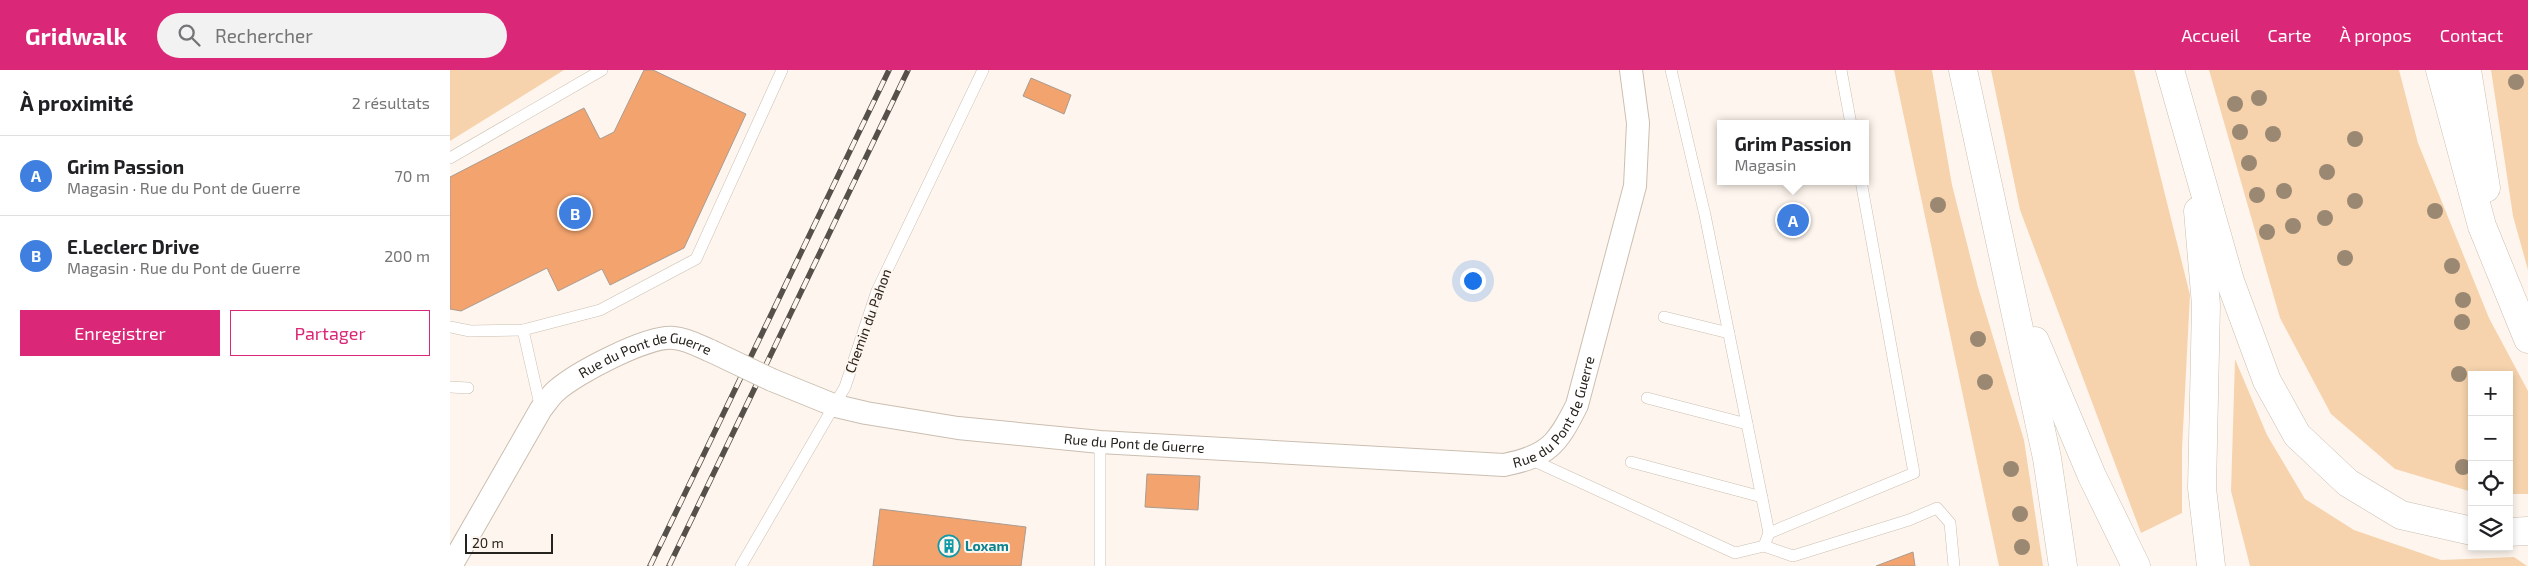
<!DOCTYPE html>
<html lang="fr">
<head>
<meta charset="utf-8">
<style>
	body { margin:0; font-family:"Exo 2",sans-serif; background:#f2f2f2; color:#202124 }
	.controls { position:absolute; right:15px; bottom:15px; display:grid; overflow:hidden; border-radius:0px; box-shadow:0 2px 8px #0003 }
	.controls button { width:45px; height:45px; display:grid; place-items:center; padding:0; border:0; border-bottom:1px solid #e0e0e0; background:#fff; color:#202124; font:25px sans-serif }
	.scale { position:absolute; left:15px; bottom:12px; width:88px; box-sizing:border-box; padding-left:5px; border:2px solid #26221d; border-top:0; font-size:14px; line-height:18px; white-space:nowrap; color:#26221d; -webkit-text-stroke:4px #fef6ee; paint-order:stroke }
	.you { position:absolute; left:1022px; top:210px; width:18px; height:18px; margin:-12px; border:4px solid #fff; border-radius:50%; background:#1a73e8; box-shadow:0 0 0 8px #1a73e833 }
	.badge { display:grid; place-items:center; width:32px; height:32px; border-radius:50%; background:#db2777; color:#fff; font-size:16px; font-weight:700 }
	.pin { position:absolute; translate:-50% -50%; border:2px solid #fff; box-shadow:0 1px 5px #0006 }
	.popup { position:absolute; left:1267px; top:50px; width:152px; height:65px; box-sizing:border-box; display:grid; place-content:center; border-radius:0px; background:#fff; filter:drop-shadow(0 1px 4px #0005); font-size:16px; white-space:nowrap; color:#757577 }
	.popup b { font-size:19px; color:#202124 }
	.popup::after { content:''; position:absolute; left:50%; top:100%; margin-left:-10px; border:10px solid transparent; border-top-color:#fff }
	.list { margin:0; padding:0; list-style:none }
	h2 { display:flex; justify-content:space-between; align-items:center; height:65px; margin:0; padding:0 20px; font-size:21px }
	h2 small { font-size:16px; font-weight:400; color:#757577 }
	.list li { display:grid; grid-template-columns:32px 1fr auto; gap:15px; align-items:center; box-sizing:border-box; height:80px; padding:0 20px; border-top:1px solid #e0e0e0 }
	.list b { display:block; font-size:19px; white-space:nowrap }
	.list p { margin:0; font-size:16px; white-space:nowrap; color:#757577 }
	.list em { font-size:16px; font-style:normal; color:#757577 }
	.actions { display:flex; gap:10px; padding:15px 20px }
	.actions a { flex:1; padding:11px 0; border:1px solid #db2777; border-radius:0px; text-align:center; font-size:18px; color:#db2777 }
	.actions .main { background:#db2777; color:#fff }
	.icon { flex:none; width:28px; height:28px; fill:none; stroke:currentColor; stroke-width:2; stroke-linecap:round; stroke-linejoin:round }
	.map { position:relative; flex:none; width:2078px; height:496px; overflow:hidden }
	header { display:flex; align-items:center; gap:30px; box-sizing:border-box; height:70px; padding:0 25px; background:#db2777; color:#fff }
	header strong { font-size:24px }
	nav { display:flex; gap:28px; margin-inline-start:auto; font-size:18px }
	.search { width:350px; height:45px; background:#f2f2f2; display:flex; align-items:center; gap:12px; box-sizing:border-box; padding:0 18px; border-radius:28px; color:#757577; font-size:19px }
	main { display:flex }
	aside { flex:1; background:#fff }
	.map>svg:first-child { display:block }
</style>
</head>
<body>
<header>
<strong>Gridwalk</strong>
<div class="search"><svg class="icon" aria-label="search" viewBox="0 0 24 24"><circle cx="10" cy="10" r="6"/><path d="M15 15l6 6"/></svg>Rechercher</div>
<nav><a>Accueil</a><a>Carte</a><a>À propos</a><a>Contact</a></nav>
</header>
<main>
<aside>
<h2>À proximité<small>2 résultats</small></h2>
<ul class="list">
<li><span class="badge" style="background:#3f7fe0">A</span><div><b>Grim Passion</b><p>Magasin · Rue du Pont de Guerre</p></div><em>70 m</em></li>
<li><span class="badge" style="background:#3f7fe0">B</span><div><b>E.Leclerc Drive</b><p>Magasin · Rue du Pont de Guerre</p></div><em>200 m</em></li>
</ul>
<div class="actions"><a class="main">Enregistrer</a><a>Partager</a></div>
</aside>
<div class="map">
<svg width="2078" height="496" viewBox="0 0 2078 496">
	<rect width="100%" height="100%" fill="#fef6ee"/>
	<g fill="#f6d3ad">
		<path d="M0 0H114L0 71Z"/>
		<path d="M1444 0H1482L1502 115 1528 217 1574 370 1593 496H1549Z"/>
		<path d="M1541 0H1684L1740 225 1732 379V443L1691 463 1570 140Z"/>
		<path d="M1759 0H1949L1968 73 2039 248 2078 321V424H2059V305H2022V422L1945 399 1881 344 1830 248Z"/>
		<path d="M2041 0H2078V200L2063 146Z"/>
		<path d="M1785 289 1817 365 1855 429 1904 460 1991 490 2064 487 2077 496H1800L1781 421Z"/>
	</g>
	<g fill="#f2a36e" stroke="#aa9b91">
		<path d="M194 0H203L296 44 234 178 160 215 152 199 108 221 97 198 11 241 0 239V107L134 38 150 69 164 62Z"/>
		<path d="M581 8 621 25 614 44 573 26Z"/>
		<path d="M697 404 750 406 748 440 695 437Z"/>
		<path d="M430 439 576 457 571 496H423Z"/>
		<path d="M1463 482 1465 496H1426Z"/>
	</g>
	<g fill="none" stroke-linecap="round" stroke-linejoin="round">
		<g stroke="#cbbeb1" stroke-width="12">
			<g id="service">
				<path d="M1221 0 1255 145 1319 463 1464 403 1411 111"/>
				<path d="M1391 0 1401 54"/>
				<path d="M0 88 152 0"/>
				<path d="M1214 247 1279 263"/>
				<path d="M0 257 20 261 73 260 150 240 246 189 332 0"/>
				<path d="M73 260 91 339"/>
				<path d="M0 317 18 318"/>
				<path d="M1197 328 1297 354"/>
				<path d="M1080 389 1285 483 1314 476 1319 463"/>
				<path d="M1181 392 1312 427"/>
				<path d="M1314 476 1343 486 1459 450 1487 438 1500 453 1504 496"/>
				<path d="M291 496 395 317 427 221 533 0"/>
				<path d="M650 496V372"/>
			</g>
		</g>
		<g stroke="#cbbeb1" stroke-width="24">
			<g id="minor">
				<path id="s1" d="M322 310 386 336 416 343 508 358 650 372 1054 395C1098 386 1107 375 1127 335L1185 116 1188 53 1181 0"/>
				<path id="s2" d="M1 496 91 339C96 333 100 326 106 321 126 303 198 265 224 268 237 269 249 276 261 281"/>
			</g>
		</g>
		<g stroke="#cbbeb1" stroke-width="29">
			<g id="secondary">
				<path d="M1990 0 2032 156 2078 269"/>
				<path d="M2017 0 2036 118"/>
			</g>
		</g>
		<g stroke="#cbbeb1" stroke-width="29">
			<g id="motorway">
				<path d="M1513 0 1597 388 1613 496"/>
				<path d="M1720 0 1780 211 1817 311 1847 365 1898 413 1951 445 2022 461"/>
				<path d="M1748 141 1756 235 1752 418 1761 496"/>
				<path d="M1585 271 1642 406 1686 496"/>
				<path d="M2059 462 2078 461"/>
			</g>
		</g>
		<use href="#service" stroke="#fff" stroke-width="11"/>
		<use href="#minor" stroke="#fff" stroke-width="22"/>
		<use href="#secondary" stroke="#fff" stroke-width="28"/>
		<use href="#motorway" stroke="#fff" stroke-width="28"/>
		<g stroke="#55504a" stroke-width="5.5">
			<g id="rail">
				<path d="M200 496 439 0"/>
				<path d="M219 496 458 0"/>
			</g>
		</g>
		<use href="#rail" stroke="#fef6ee" stroke-width="4" stroke-dasharray="11" stroke-linecap="butt"/>
		<g stroke="#cbbeb1" stroke-width="24" stroke-linecap="butt">
			<path id="minor-bridge" d="M261 281 322 310"/>
		</g>
		<use href="#minor-bridge" stroke="#fff" stroke-width="22"/>
	</g>
	<g fill="#9a8873">
		<circle cx="2066" cy="12" r="8"/>
		<circle cx="1809" cy="28" r="8"/>
		<circle cx="1785" cy="34" r="8"/>
		<circle cx="1790" cy="62" r="8"/>
		<circle cx="1823" cy="64" r="8"/>
		<circle cx="1905" cy="69" r="8"/>
		<circle cx="1799" cy="93" r="8"/>
		<circle cx="1877" cy="102" r="8"/>
		<circle cx="1834" cy="121" r="8"/>
		<circle cx="1807" cy="125" r="8"/>
		<circle cx="1905" cy="131" r="8"/>
		<circle cx="1488" cy="135" r="8"/>
		<circle cx="1985" cy="141" r="8"/>
		<circle cx="1875" cy="148" r="8"/>
		<circle cx="1843" cy="156" r="8"/>
		<circle cx="1817" cy="162" r="8"/>
		<circle cx="1895" cy="188" r="8"/>
		<circle cx="2002" cy="196" r="8"/>
		<circle cx="2013" cy="230" r="8"/>
		<circle cx="2012" cy="252" r="8"/>
		<circle cx="1528" cy="269" r="8"/>
		<circle cx="2009" cy="304" r="8"/>
		<circle cx="1535" cy="312" r="8"/>
		<circle cx="2013" cy="397" r="8"/>
		<circle cx="1561" cy="399" r="8"/>
		<circle cx="1570" cy="444" r="8"/>
		<circle cx="1572" cy="477" r="8"/>
	</g>
	<defs>
		<g id="building-ring" transform="scale(1.125)"><circle r="9.5" fill="#fef6ee" stroke="#0f9aa8" stroke-width="1.5"/><path d="M-4-6H4V6H1V3H-1V6H-4ZM-2.5-4.3h1.7v1.8h-1.7ZM.8-4.3h1.7v1.8H.8ZM-2.5-1h1.7V.8h-1.7ZM.8-1h1.7V.8H.8Z" fill="#0f9aa8"/></g>
	</defs>
	<g fill-rule="evenodd">
		<use href="#building-ring" x="499" y="476"/>
	</g>
	<g text-anchor="middle" stroke-width="4" stroke-linejoin="round" paint-order="stroke">
		<g font-size="14" fill="#26221d" stroke="#fef6ee">
			<text transform="translate(418 251) rotate(-70)" y="5">Chemin du Pahon</text>
			<text dy="5" stroke="none"><textPath href="#s2" startOffset="304">Rue du Pont de Guerre</textPath></text>
			<text dy="5" stroke="none"><textPath href="#s1" startOffset="820">Rue du Pont de Guerre</textPath></text>
			<text dy="5" stroke="none"><textPath href="#s1" startOffset="370">Rue du Pont de Guerre</textPath></text>
		</g>
		<g font-size="14" font-weight="bold" fill="#0d838f" stroke="#fef6ee" text-anchor="start">
			<text x="515" y="481">Loxam</text>
		</g>
	</g>
</svg>
<div class="controls">
<button>+</button>
<button>−</button>
<button><svg class="icon" aria-label="locate" viewBox="0 0 24 24"><circle cx="12" cy="12" r="6"/><path d="M12 2v4M12 18v4M2 12h4M18 12h4"/></svg></button>
<button><svg class="icon" aria-label="layers" viewBox="0 0 24 24"><path d="M12 4l9 5-9 5-9-5zM3 14l9 5 9-5"/></svg></button>
</div>
<div class="scale">20 m</div>
<div class="you"></div>
<div class="pin badge" style="left:1343px;top:150px;background:#3f7fe0">A</div>
<div class="popup"><b>Grim Passion</b>Magasin</div>
<div class="pin badge" style="left:125px;top:143px;background:#3f7fe0">B</div>
</div>
</main>
</body>
</html>
